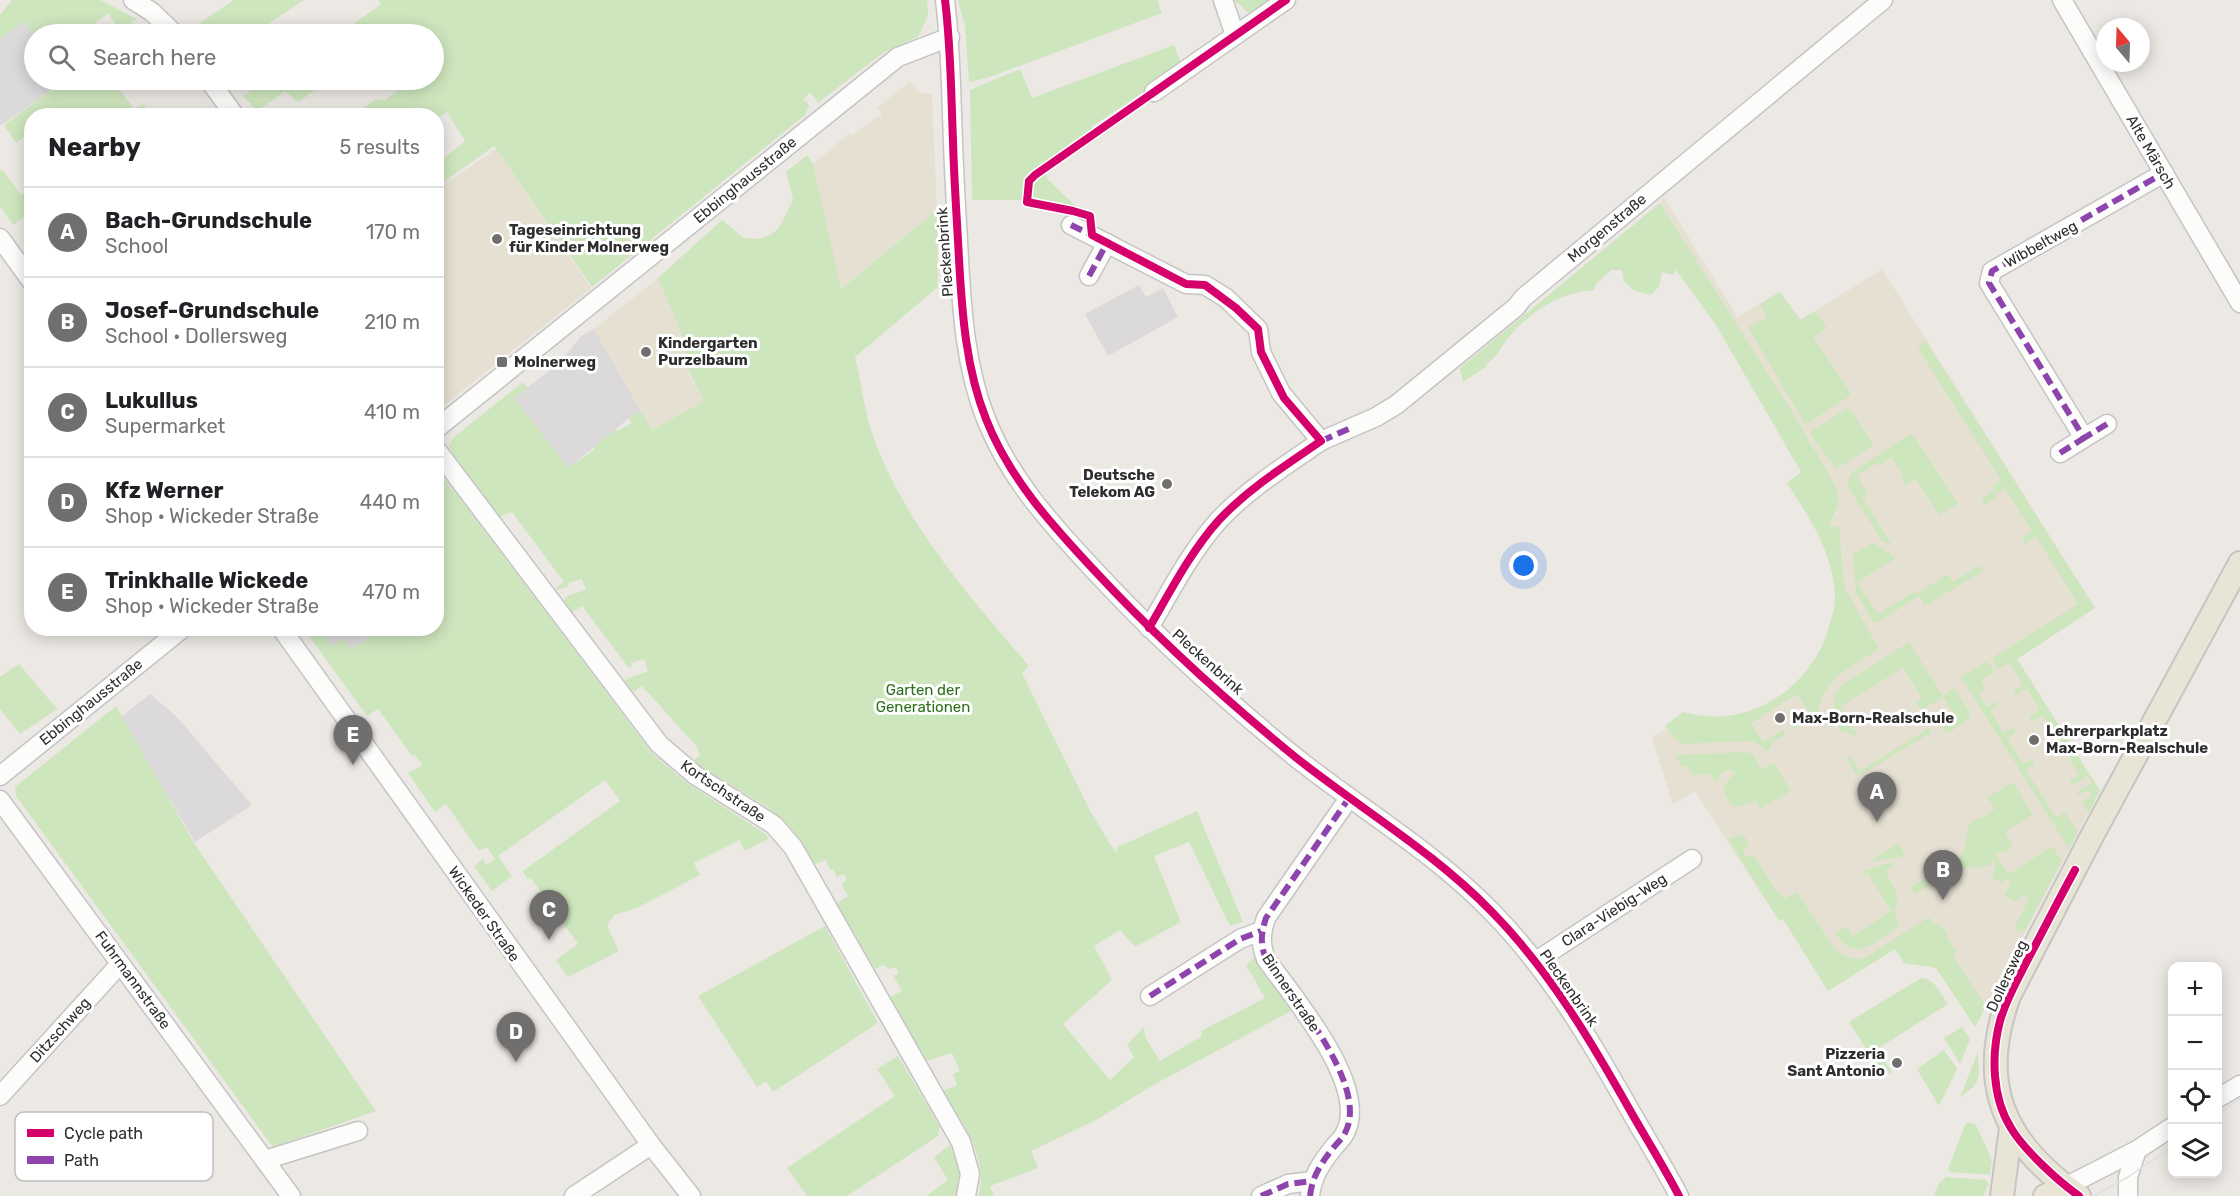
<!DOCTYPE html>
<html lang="en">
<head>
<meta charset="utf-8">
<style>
	body { margin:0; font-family:Rubik,sans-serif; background:#f2f2f2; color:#202124 }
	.controls { position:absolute; right:18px; bottom:18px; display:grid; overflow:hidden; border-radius:12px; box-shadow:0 3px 15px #0003 }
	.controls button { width:54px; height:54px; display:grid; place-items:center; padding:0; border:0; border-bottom:2px solid #e0e0e0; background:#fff; color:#202124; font:30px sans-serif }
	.compass { position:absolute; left:2096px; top:18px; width:54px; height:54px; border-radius:50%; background:#fff; box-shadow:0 3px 15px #0003; rotate:341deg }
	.you { position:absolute; left:1524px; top:566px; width:21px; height:21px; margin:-15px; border:4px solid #fff; border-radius:50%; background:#1a73e8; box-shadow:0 0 0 9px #1a73e833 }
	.badge { display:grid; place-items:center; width:39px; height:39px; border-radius:50%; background:#706f6e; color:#fff; font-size:20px; font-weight:700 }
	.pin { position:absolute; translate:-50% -50px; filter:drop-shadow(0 2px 3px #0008) }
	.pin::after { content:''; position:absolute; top:32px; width:21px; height:18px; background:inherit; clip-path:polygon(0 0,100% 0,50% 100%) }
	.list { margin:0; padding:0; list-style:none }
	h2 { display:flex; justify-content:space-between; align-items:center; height:78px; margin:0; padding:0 24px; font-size:26px }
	h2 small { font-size:20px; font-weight:400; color:#757577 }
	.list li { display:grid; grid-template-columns:39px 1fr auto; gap:18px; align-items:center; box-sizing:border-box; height:90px; padding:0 24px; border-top:2px solid #e0e0e0 }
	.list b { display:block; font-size:22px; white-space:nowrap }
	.list p { margin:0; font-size:20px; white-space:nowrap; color:#757577 }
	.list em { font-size:20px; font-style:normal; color:#757577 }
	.icon { flex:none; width:33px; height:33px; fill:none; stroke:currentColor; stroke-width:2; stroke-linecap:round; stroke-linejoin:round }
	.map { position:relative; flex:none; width:2240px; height:1196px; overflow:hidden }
	.search { position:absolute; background:#fff; box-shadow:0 3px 15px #0003; left:24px; top:24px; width:420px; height:66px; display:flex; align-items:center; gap:15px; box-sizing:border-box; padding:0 21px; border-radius:33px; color:#757577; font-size:22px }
	.panel { position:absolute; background:#fff; box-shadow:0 3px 15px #0003; left:24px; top:108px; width:420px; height:528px; border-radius:24px }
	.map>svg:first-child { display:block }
</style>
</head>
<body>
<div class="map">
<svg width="2240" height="1196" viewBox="0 0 2240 1196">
	<rect width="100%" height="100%" fill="#ece8e4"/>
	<g fill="#dcd9db">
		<path d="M24 21 34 36V80H66L0 126V39Z"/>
		<path d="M1139 285 1146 297 1163 288 1178 317 1108 356 1085 314Z"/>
		<path d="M594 329 641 411 629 418 569 468 514 398 561 361 581 336Z"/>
		<path d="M320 629H361L368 637 351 649 332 646Z"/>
		<path d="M150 694 176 716 252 805 195 842 121 717Z"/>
	</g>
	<g fill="#e6e0d3">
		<path d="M909 82 920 92 932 94 937 210 840 289 813 164 850 133 852 136 876 117 878 118 882 115 877 108Z"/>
		<path d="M496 149 591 288 442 407 436 399V190Z"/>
		<path d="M1664 197 1737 317 1780 292 1801 320 1882 269 2095 608 2017 659 2100 791 1975 1027 1915 934 1828 991 1783 919 1779 921 1695 791 1673 805 1652 737 1667 729H1718L1797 694 1836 670 1845 588 1841 541 1829 524 1836 513 1839 495 1837 488 1790 408 1660 203Z"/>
		<path d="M658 278 685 342 684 361 693 382 705 401 652 430 594 329Z"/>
	</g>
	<g fill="#cee6be">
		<path d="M12 0H100L137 19 120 30 108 13 81 34 34 36 24 21 0 39V15Z"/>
		<path d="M234 0H304L253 34H246L240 27 228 34H198L192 28Z"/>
		<path d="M378 0H927L928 16 918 37 884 52 823 99 818 103 810 92 801 103 806 100 809 106 805 115 592 287 494 146 437 187V164L465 141 447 112 437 118 436 116 353 115 376 99 385 100 411 80H434V34H326L335 28 345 30 381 4Z"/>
		<path d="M958 0H1157L1162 13 987 78 969 82 965 27Z"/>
		<path d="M1234 0H1278L1257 13H1249Z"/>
		<path d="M1174 45 1182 66 1091 127 1092 131 1033 173 1045 171 1048 180 1078 208 1026 195 1025 200H972L970 90 1020 69 1032 98Z"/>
		<path d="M65 80H112L134 109 143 104 151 115H89L85 111 65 109 55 115 32 116 31 132 16 143 4 125Z"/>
		<path d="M265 80H329L298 102 285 91 257 111 243 96Z"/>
		<path d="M807 155 813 164 841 289 937 210 938 287 855 357C861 382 864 409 872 433 903 522 969 596 1029 666L1022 673 1090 811 1116 853 1118 847 1197 811 1243 922 1230 926 1189 842 1154 856 1181 922 1135 947 1120 930 1094 946 1112 980 1063 1024 1110 1080 1134 1057 1127 1045 1144 1027 1145 1037 1160 1061 1202 1036 1201 1031 1265 998 1246 965 1255 957 1291 1011 1155 1084 1096 1120 1031 1151 1038 1168 990 1186 994 1196H978C990 1158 961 1122 943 1091L957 1085 953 1074 960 1071 952 1053 926 1061 890 997 902 991 893 976 899 973 896 967 889 969 884 965 875 969 837 903 848 896 841 884 847 880 844 874 837 877 833 869 830 870 826 860 815 864C808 853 802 841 794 832 770 802 728 786 697 765L693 761 700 755 697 747 642 686 632 693 624 683 626 679 648 671 644 659 631 663 632 667 629 668 582 606 571 613 563 602 567 596 586 590 582 579 568 583 569 586 556 590 555 588 564 582 512 512 499 517 456 460 449 446 454 437 523 382 528 388 514 398 569 468 595 449 594 447 616 429 617 431 632 423 629 418 641 411 652 430 704 401 684 361 685 342 658 278 722 220 744 238 759 239 770 235 779 228 793 200 786 172Z"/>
		<path d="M2 169 21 195 31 188V213L13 225 0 206V171Z"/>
		<path d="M1660 203 1790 408 1837 488C1841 502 1837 511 1829 524L1832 527 1839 526 1845 588 1879 649 1838 675 1823 694 1817 716 1800 723 1795 731 1791 725 1809 713 1797 694 1751 723 1763 742 1783 730 1786 735 1772 741 1771 749 1767 751 1753 741 1683 744 1676 740 1665 726 1683 712C1747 731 1811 689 1829 627 1832 617 1835 606 1835 596 1833 552 1810 519 1787 483L1801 472 1716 325 1676 270 1673 275 1662 272 1659 286 1651 295 1635 291 1624 282 1622 270H1611L1596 284 1594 290C1559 293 1529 312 1507 339 1501 348 1496 359 1486 364L1487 366 1463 382 1460 368Z"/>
		<path d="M1780 292 1800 320 1815 311 1827 328 1813 337 1850 392V396L1807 424H1805L1748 327 1767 317 1760 304Z"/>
		<path d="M1926 341 2095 608 2017 659 2100 791 2089 813 2082 802 2091 796 2089 790 2078 795 2076 792 2092 783 2088 776 2072 785 2069 781 2079 775 2043 715 2032 722 2029 717 2040 710 2027 689 2016 695 2013 691 2023 684 2010 663 1997 669 1992 658 2078 604 2036 537 2025 544 2022 538 2032 531 2005 488 1995 494 1996 498 1985 505 1981 498 1995 490 1993 486 2001 480 1921 353 1918 346Z"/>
		<path d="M31 392V434L24 425 25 397Z"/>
		<path d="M1846 409 1851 410 1873 444V446L1836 469 1811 435V431Z"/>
		<path d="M1910 434 1913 435 1958 504 1939 515 1916 479 1905 485 1901 477 1903 475 1891 457 1879 466 1876 463 1857 476 1868 494 1863 498 1892 545 1882 541 1848 487 1847 481 1852 472Z"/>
		<path d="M437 472 456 493 652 753 684 781 767 835 768 839 745 851 739 840 694 863 700 875 637 908 614 915 607 926 619 951 568 977 556 960 578 944 531 878 528 880 523 871 620 801 605 780 498 856 512 876 492 891 474 866 483 859 486 865 495 859 487 847 479 851 446 804 435 812 408 773 423 765 414 755 412 756 378 709 367 716 304 629H320L332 646 343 638 351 649 368 638 361 629 436 628Z"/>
		<path d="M1875 542C1880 551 1889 549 1895 559L1857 582 1878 614 1914 592 1916 594 1948 574 1953 582 1980 565 1983 571 1925 606 1919 596 1877 623 1873 622 1856 592 1853 554Z"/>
		<path d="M1909 642 1943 696 1954 688 1970 713 1969 719 1949 733 1942 729 1945 723 1943 720 1953 713 1943 697 1921 711 1916 703 1922 698 1903 668 1840 707 1859 737 1841 731 1834 718C1837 701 1828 704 1842 685Z"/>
		<path d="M1987 661 1995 672 1981 680 1986 689 1979 693 1987 707 1998 701 1999 705 1991 710 2003 733 2013 728 2016 732 2007 738 2023 764 2032 759 2035 764 2026 770 2056 817 2065 812 2078 832 2069 849 1961 677Z"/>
		<path d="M19 664 57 709 20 734 0 709V677Z"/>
		<path d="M116 706 194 843 376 1111 273 1147 16 796 15 787Z"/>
		<path d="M1929 728 1932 732 1859 776 1855 773 1847 758 1850 755 1860 771Z"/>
		<path d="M1744 752 1753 754 1761 769 1774 763 1791 791 1760 809 1756 801 1738 807 1730 804 1724 792 1725 784 1735 773 1729 769 1720 774 1718 783 1708 773 1694 776 1688 768 1680 765 1676 755Z"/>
		<path d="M2013 782 2033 815 2005 832 2013 846 2009 850 1995 854 2009 874 2052 846 2062 861 2024 932 2016 929V924L2029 899 2022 895 2017 902 2004 896 2011 882 2007 879 2001 883 1992 878 1996 864 1993 860 1990 865 1976 869 1969 866 1963 870 1958 865C1959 857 1963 853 1965 846 1968 834 1965 826 1977 818L1978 820 1995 809 1987 797Z"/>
		<path d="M1738 835 1745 836 1749 845 1744 848V854L1749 856 1754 855 1777 892 1779 891 1785 899 1797 892 1836 950C1845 957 1851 959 1863 959L1929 917 1935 925 1938 924 1947 932V937L1957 952 1953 956 1986 1006 1975 1027 1936 968 1904 963 1895 949 1828 991 1783 919 1779 921 1728 839Z"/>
		<path d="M1898 843 1905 855 1896 858 1869 862Z"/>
		<path d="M1893 862 1894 865 1887 869C1887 879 1893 884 1896 893 1900 905 1891 910 1899 926 1874 942 1856 965 1835 933L1846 926 1853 936 1891 911 1868 874 1865 875 1863 871Z"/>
		<path d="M1937 871 1940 876 1936 878 1937 881 1915 894 1911 887Z"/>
		<path d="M825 926 878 1023 773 1092 766 1081 757 1087 698 996Z"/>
		<path d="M1921 978C1934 978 1941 994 1948 1004L1877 1049 1892 1072 1883 1076 1849 1022Z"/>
		<path d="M1962 1027 1970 1039 1960 1064 1944 1038Z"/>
		<path d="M1944 1050 1957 1069 1939 1106 1917 1069Z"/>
		<path d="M1978 1052C1979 1076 1983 1083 1960 1097Z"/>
		<path d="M898 1056 940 1127 938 1136 847 1196H807L787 1168 895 1096 877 1069Z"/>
		<path d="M1968 1122 1976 1125 1992 1160 1990 1175 1950 1172 1948 1169 1965 1125Z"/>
		<path d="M950 1145 960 1172 956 1194 954 1196H926L948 1180 934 1157Z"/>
		<path d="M1947 1177 1986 1180 1989 1184 1983 1196H1934L1940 1182Z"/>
	</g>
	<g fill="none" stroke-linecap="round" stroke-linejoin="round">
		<g stroke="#c5c4c5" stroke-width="21">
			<g id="minor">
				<path d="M133 0 152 12 175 34"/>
				<path d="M945 0C951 47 951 94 953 141 954 180 957 220 959 259 962 313 966 369 986 419 1009 478 1051 524 1093 569 1155 636 1223 698 1294 756 1359 808 1433 851 1492 912 1549 970 1591 1041 1631 1112 1647 1140 1664 1167 1679 1196"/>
				<path d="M1223 0 1235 35"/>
				<path d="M2062 0 2240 303"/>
				<path d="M209 80 235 116"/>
				<path d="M1154 92 1286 0"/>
				<path d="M1071 225 1186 284 1205 285 1226 298 1258 329 1261 352 1281 393 1321 441C1286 465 1248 489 1219 520 1191 551 1170 592 1149 628"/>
				<path d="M0 238 32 282"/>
				<path d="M1089 276 1107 243"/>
				<path d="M2107 424 2084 438 1989 283 1992 271 2164 173"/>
				<path d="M436 429 898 57 950 37"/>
				<path d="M1321 441 1376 417 1396 405 1516 307 1523 298 1883 0"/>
				<path d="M436 449 659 744 695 775 774 825 793 847 961 1142 970 1174 966 1196"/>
				<path d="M2060 453 2084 438"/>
				<path d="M281 628 651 1145 691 1196"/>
				<path d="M0 776 183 628"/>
				<path d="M0 800 291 1196"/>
				<path d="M1536 961 1692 859"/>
				<path d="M1150 996 1240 939 1261 931"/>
				<path d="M0 1096 120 964"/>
				<path d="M2218 1098 2240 1085"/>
				<path d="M265 1160 358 1131"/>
				<path d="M2065 1187 2137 1150 2172 1127"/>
				<path d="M574 1196 651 1145"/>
				<path d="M1261 1196 1288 1184 1312 1181"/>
				<path d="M1310 1196C1312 1177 1321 1163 1334 1147 1337 1143 1343 1138 1345 1133 1370 1086 1293 997 1266 959 1260 944 1261 933 1266 918L1349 798"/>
				<path d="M2128 1196V1177L2137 1150"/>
			</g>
		</g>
		<g stroke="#c6c5c4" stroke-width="26">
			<g id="major">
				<path d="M2002 1196 2011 1128"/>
				<path d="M2045 1196 2065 1187"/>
				<path d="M2079 1196C2003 1143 1977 1084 2009 996L2092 836 2240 563"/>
			</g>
		</g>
		<use href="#minor" stroke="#fcfcfb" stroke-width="18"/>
		<use href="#major" stroke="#e8e4d6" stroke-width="22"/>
		<g stroke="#dfdfe1" stroke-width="1.5">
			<path d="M2218 1114 2240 1099"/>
			<path d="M2094 1196 2128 1177 2172 1147"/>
		</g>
		<g stroke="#8e44ad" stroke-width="6" stroke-dasharray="12 6" stroke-linecap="butt">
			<path d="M1071 225 1096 237"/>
			<path d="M1089 276 1107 243"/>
			<path d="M2107 424 2084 438 1989 283 1992 271 2164 173"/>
			<path d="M1321 441 1351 428"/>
			<path d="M2060 453 2084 438"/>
			<path d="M1150 996 1240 939 1261 931"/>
			<path d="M1261 1196 1288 1184 1312 1181"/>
			<path d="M1310 1196C1312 1177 1321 1163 1334 1147 1337 1143 1343 1138 1345 1133 1370 1086 1293 997 1266 959 1260 944 1261 933 1266 918L1349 798"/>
		</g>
		<g stroke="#fff" stroke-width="11">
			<g id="cycleway">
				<path d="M945 0C951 47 951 94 953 141 954 180 957 220 959 259 962 313 966 369 986 419 1009 478 1051 524 1093 569 1155 636 1223 698 1294 756 1359 808 1433 851 1492 912 1549 970 1591 1041 1631 1112 1647 1140 1664 1167 1679 1196"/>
				<path d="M1149 628C1170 592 1191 551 1219 520 1248 489 1286 465 1321 441L1284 398 1261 352 1258 329 1236 308 1205 285 1186 284 1092 235 1090 216 1073 211 1027 202 1029 181 1035 175 1286 0"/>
				<path d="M2075 870C2059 899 2044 929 2028 959 2018 979 2006 999 2000 1021 1991 1055 1992 1098 2011 1128 2024 1150 2058 1181 2079 1196"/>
			</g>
		</g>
		<use href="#cycleway" stroke="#d6006c" stroke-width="8"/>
	</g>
	<g fill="#706f6e" stroke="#fff" stroke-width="2">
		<circle cx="497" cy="239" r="6"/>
		<circle cx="646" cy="352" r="6"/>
		<rect x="496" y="356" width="12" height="12" rx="3"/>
		<circle cx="1167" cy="484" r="6"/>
		<circle cx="1780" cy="718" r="6"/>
		<circle cx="2034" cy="740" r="6"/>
		<circle cx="1897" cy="1063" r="6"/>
	</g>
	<g text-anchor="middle" stroke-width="6" stroke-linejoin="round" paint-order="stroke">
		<g font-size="15" fill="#2e2e2e" stroke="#fff">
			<text transform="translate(2151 152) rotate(60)" y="5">Alte Märsch</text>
			<text transform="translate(745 180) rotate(-39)" y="5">Ebbinghausstraße</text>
			<text transform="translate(1607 228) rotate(-40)" y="5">Morgenstraße</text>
			<text transform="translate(2041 244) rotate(-29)" y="5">Wibbeltweg</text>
			<text transform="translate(945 252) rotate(-94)" y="5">Pleckenbrink</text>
			<text transform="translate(1208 662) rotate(42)" y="5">Pleckenbrink</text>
			<text transform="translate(91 702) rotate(-39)" y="5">Ebbinghausstraße</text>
			<text transform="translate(723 791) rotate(34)" y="5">Kortschstraße</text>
			<text transform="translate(1614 910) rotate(-33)" y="5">Clara-Viebig-Weg</text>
			<text transform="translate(484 914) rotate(55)" y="5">Wickeder Straße</text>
			<text transform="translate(2007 976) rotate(-65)" y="5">Dollersweg</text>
			<text transform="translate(133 980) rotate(54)" y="5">Fuhrmannstraße</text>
			<text transform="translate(1569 988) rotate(55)" y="5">Pleckenbrink</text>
			<text transform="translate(1291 993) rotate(56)" y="5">Binnerstraße</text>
			<text transform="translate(60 1030) rotate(-48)" y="5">Ditzschweg</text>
		</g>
		<g font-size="15" font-weight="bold" fill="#2e2e2e" stroke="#fff" text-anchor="start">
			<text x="509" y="235">Tageseinrichtung<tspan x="509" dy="17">für Kinder Molnerweg</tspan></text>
			<text x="658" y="348">Kindergarten<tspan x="658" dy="17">Purzelbaum</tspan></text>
			<text x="514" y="367">Molnerweg</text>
			<text x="1155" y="480" text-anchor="end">Deutsche<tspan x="1155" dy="17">Telekom AG</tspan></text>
			<text x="1792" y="723">Max-Born-Realschule</text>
			<text x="2046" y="736">Lehrerparkplatz<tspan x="2046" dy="17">Max-Born-Realschule</tspan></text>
			<text x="1885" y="1059" text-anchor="end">Pizzeria<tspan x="1885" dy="17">Sant Antonio</tspan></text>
		</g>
		<g font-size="15" fill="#2c6e1b" stroke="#fff">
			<text x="923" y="695">Garten der<tspan x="923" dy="17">Generationen</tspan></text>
		</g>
	</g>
	<rect x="15" y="1112" width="198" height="69" rx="9" fill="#fff" stroke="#c0c0c0" stroke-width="1.5"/>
	<rect x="27" y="1129" width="27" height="8" fill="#d6006c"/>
	<rect x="27" y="1156" width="27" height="8" fill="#8e44ad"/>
	<g font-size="16" fill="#2e2e2e">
		<text x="64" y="1139">Cycle path</text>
		<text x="64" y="1166">Path</text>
	</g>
</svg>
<div class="controls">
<button>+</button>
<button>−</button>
<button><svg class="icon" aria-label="locate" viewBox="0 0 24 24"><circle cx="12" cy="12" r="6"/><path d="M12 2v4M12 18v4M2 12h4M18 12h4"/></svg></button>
<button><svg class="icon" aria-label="layers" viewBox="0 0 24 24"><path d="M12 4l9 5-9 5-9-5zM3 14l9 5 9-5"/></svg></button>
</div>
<svg class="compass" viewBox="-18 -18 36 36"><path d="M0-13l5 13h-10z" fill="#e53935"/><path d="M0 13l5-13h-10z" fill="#757577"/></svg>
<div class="you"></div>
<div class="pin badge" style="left:1877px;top:822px">A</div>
<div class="pin badge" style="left:1943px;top:900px">B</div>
<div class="pin badge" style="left:549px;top:940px">C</div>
<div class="pin badge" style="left:516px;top:1062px">D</div>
<div class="pin badge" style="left:353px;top:765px">E</div>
<div class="search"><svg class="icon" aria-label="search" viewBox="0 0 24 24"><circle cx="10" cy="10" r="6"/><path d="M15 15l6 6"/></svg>Search here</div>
<section class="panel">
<h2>Nearby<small>5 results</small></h2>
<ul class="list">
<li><span class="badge">A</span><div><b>Bach-Grundschule</b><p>School</p></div><em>170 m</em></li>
<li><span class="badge">B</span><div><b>Josef-Grundschule</b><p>School · Dollersweg</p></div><em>210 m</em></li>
<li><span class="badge">C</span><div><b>Lukullus</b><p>Supermarket</p></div><em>410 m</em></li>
<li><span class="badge">D</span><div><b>Kfz Werner</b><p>Shop · Wickeder Straße</p></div><em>440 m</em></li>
<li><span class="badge">E</span><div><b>Trinkhalle Wickede</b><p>Shop · Wickeder Straße</p></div><em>470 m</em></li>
</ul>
</section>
</div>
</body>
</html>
